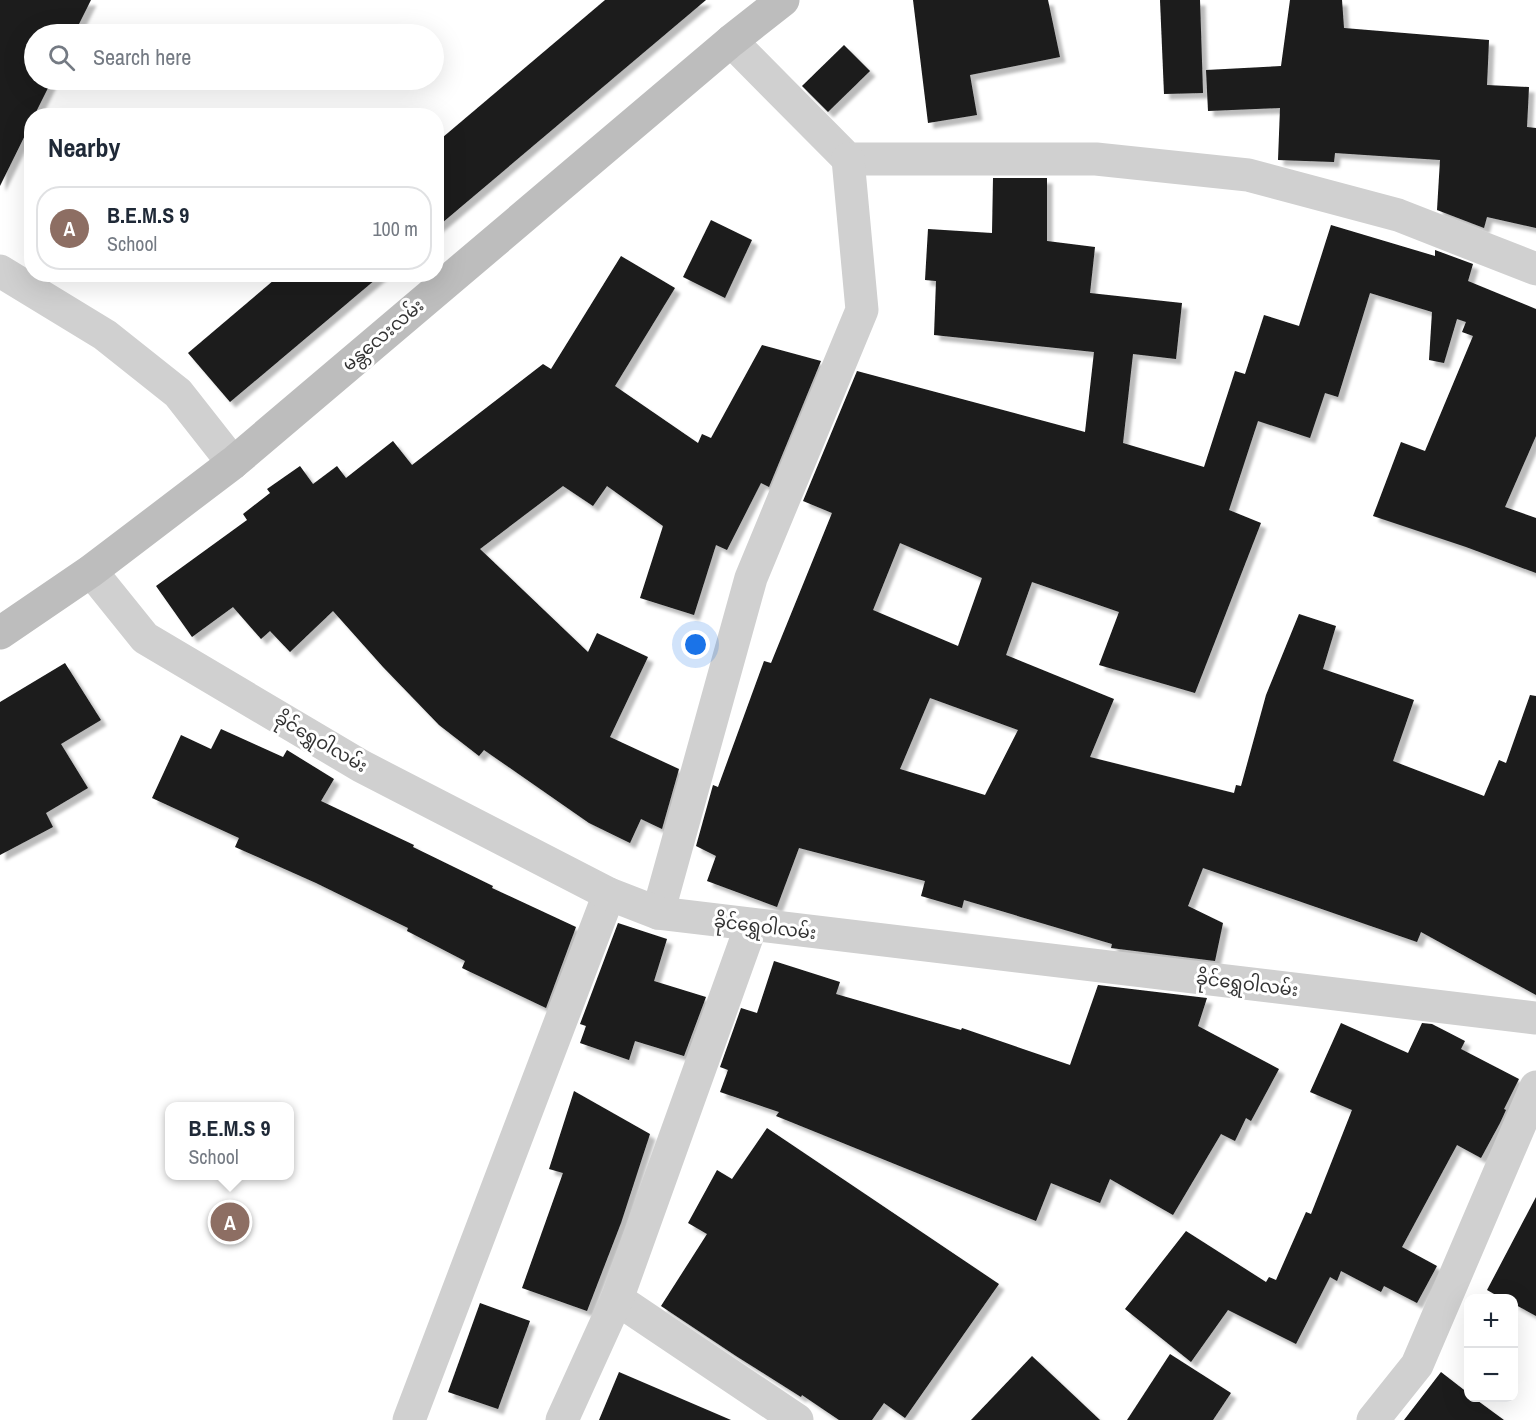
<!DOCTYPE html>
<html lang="en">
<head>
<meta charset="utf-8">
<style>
	body { margin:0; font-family:"Archivo Narrow","Noto Sans Myanmar",sans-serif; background:#f6f6f7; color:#1f2937 }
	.controls { position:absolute; right:18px; bottom:18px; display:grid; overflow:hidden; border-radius:12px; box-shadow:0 6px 24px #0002 }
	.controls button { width:54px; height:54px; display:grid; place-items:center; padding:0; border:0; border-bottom:2px solid #e0e1e3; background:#fff; color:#1f2937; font:30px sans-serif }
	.you { position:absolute; left:696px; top:645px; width:21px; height:21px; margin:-15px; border:4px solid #fff; border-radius:50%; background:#1a73e8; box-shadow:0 0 0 9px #1a73e833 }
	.badge { display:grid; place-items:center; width:39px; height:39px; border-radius:50%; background:#d93025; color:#fff; font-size:20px; font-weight:700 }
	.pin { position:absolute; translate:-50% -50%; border:3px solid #fff; box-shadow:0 2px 6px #0006 }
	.popup { position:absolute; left:165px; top:1102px; width:129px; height:78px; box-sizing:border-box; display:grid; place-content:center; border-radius:12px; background:#fff; filter:drop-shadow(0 2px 4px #0005); font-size:20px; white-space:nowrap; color:#747a83 }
	.popup b { font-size:22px; color:#1f2937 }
	.popup::after { content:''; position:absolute; left:50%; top:100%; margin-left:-12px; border:12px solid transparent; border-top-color:#fff }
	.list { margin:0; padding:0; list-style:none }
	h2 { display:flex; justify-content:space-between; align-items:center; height:78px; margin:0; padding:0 24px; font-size:26px }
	h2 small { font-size:20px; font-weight:400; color:#747a83 }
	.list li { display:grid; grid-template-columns:39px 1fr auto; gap:18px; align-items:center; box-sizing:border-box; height:84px; margin:0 12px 12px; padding:0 12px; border:2px solid #e0e1e3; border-radius:24px }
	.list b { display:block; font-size:22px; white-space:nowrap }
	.list p { margin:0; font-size:20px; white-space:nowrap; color:#747a83 }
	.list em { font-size:20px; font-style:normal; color:#747a83 }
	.icon { flex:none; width:33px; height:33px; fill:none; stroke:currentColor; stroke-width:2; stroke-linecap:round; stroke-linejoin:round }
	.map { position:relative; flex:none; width:1536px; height:1420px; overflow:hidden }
	.search { position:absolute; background:#fff; box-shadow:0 6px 24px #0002; left:24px; top:24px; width:420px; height:66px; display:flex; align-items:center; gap:15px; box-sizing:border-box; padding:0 21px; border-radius:33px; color:#747a83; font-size:22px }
	.panel { position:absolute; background:#fff; box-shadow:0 6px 24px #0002; left:24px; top:108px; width:420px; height:174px; border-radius:24px }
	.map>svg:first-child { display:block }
</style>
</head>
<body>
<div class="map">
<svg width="1536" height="1420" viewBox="0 0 1536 1420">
	<defs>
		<filter id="shadow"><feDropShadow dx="5.5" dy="5.5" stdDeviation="1.5" flood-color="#0004"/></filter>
	</defs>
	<rect width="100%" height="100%" fill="#fff"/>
	<g fill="#1a1a1a" fill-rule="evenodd" filter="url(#shadow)">
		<path d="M0 0H91L74 34H34V80H52L34 116H32V121L0 186Z"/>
		<path d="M605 0H706L436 228V143Z"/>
		<path d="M913 0H1048L1060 57 970 75 977 115 928 123Z"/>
		<path d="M1160 0H1200L1203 93 1164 94Z"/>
		<path d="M1290 0H1342L1344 28 1489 40 1487 85 1529 87 1527 127 1536 128V228L1487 217 1484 228 1437 210 1440 160 1335 153 1334 162 1278 160 1280 108 1208 111 1206 70 1281 66Z"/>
		<path d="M844 45 870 71 828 112 802 86Z"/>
		<path d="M993 178H1047V241L1095 247 1090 293 1182 303 1176 359 1133 354 1123 443 1204 467 1235 371 1245 374 1264 315 1299 326 1331 225 1435 256V250L1473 264 1468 281 1536 309V436L1505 507 1536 518V573L1466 547 1373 516 1401 442 1425 451 1473 336 1462 332 1466 322 1457 319 1444 363 1429 360 1432 312 1370 293 1338 397 1325 393 1310 438 1258 421 1229 510 1261 523 1195 693 1099 665 1119 612 1032 582 1006 655 1114 699 1090 757 1234 793 1236 785 1241 786 1266 695 1299 614 1336 626 1323 669 1414 700 1393 761 1484 796 1499 760 1506 763 1530 695 1536 696V995L1421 932 1417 942 1203 868 1188 906 1223 923 1215 961 1111 948 1112 944 964 900 962 908 921 896 925 881 799 848 777 907 707 881 716 856 696 846 713 785 718 787 764 661 771 663 832 513 803 501 857 371 1085 432 1094 352 934 335 936 281 925 280 928 229 992 233ZM900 543 982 578 958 646 873 610ZM930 698 1018 730 985 795 900 769Z"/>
		<path d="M711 220 752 240 725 298 683 277Z"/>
		<path d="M621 256 675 288 615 386 698 443 702 434 711 438 762 345 821 361 769 487 761 483 727 550 716 545 694 615 640 598 663 526 607 486 593 506 563 486 480 549 588 652 597 633 648 657 610 737 679 769 662 829 641 819 630 843 589 823 484 750 479 756 439 725 383 667 333 611 290 652 270 631 261 639 233 607 192 637 156 586 247 520 243 514 270 493 267 489 300 466 313 484 337 466 346 478 393 441 412 465 543 364 551 369Z"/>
		<path d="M281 274H382L230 402 188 353Z"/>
		<path d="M65 663 101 720 61 744 88 788 46 813 53 827 0 855V702Z"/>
		<path d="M221 729 283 757 287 750 334 779 321 801 414 845 413 847 493 886 492 888 576 927 546 1008 462 968 465 961 407 931 408 928 316 883 235 847 239 838 152 798 181 735 211 749Z"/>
		<path d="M618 923 667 939 654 981 706 997 684 1056 635 1041 629 1060 580 1043 586 1026 580 1024Z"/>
		<path d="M774 961 840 982 836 994 961 1030 962 1028 1070 1065 1098 985 1207 998 1198 1026 1279 1069 1251 1121 1246 1118 1235 1141 1221 1134 1173 1215 1110 1179 1100 1203 1051 1183 1036 1221 776 1116 779 1112 720 1092 728 1070 720 1067 741 1008 757 1013Z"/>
		<path d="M1341 1023 1408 1053 1422 1023 1432 1024 1465 1041 1461 1049 1519 1079 1504 1109 1506 1110 1500 1123 1481 1158 1457 1145 1402 1247 1437 1266 1417 1303 1384 1286 1381 1292 1341 1271 1337 1281 1330 1277 1296 1344 1228 1310 1191 1362 1125 1309 1186 1231 1266 1282 1269 1277 1276 1280 1306 1212 1311 1214 1352 1110 1310 1092Z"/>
		<path d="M574 1091 650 1134 621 1223 587 1311 522 1288 563 1173 549 1169Z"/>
		<path d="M767 1128 999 1284 905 1418 884 1403 872 1420H839L802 1395 801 1397 736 1356 661 1306 707 1234 688 1223 717 1170 732 1179Z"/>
		<path d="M1536 1197V1316L1514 1304V1299H1503L1487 1290Z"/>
		<path d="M480 1303 530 1321 498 1409 448 1392Z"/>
		<path d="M1170 1354 1231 1393 1213 1420H1127Z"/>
		<path d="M1032 1356 1100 1420H971Z"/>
		<path d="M619 1372 731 1420H599Z"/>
		<path d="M1441 1372 1468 1393V1398H1474L1504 1420H1404Z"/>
	</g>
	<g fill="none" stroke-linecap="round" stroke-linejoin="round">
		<g stroke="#d0d0d0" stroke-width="33">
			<path d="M731 41 848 159H1096L1248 175 1398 215 1536 269"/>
			<path d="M0 271 105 335 178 393 233 463"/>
			<path d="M658 913 751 578 862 310 848 159"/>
			<path d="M617 1299 797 1420"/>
			<path d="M409 1420 609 894"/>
			<path d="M562 1420 617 1299 751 926"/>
			<path d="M1373 1420 1417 1365 1536 1087"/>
		</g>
		<path stroke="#d0d0d0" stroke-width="33" d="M91 571 145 638 361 766 609 894 658 913 1536 1018"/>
		<path stroke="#bdbdbd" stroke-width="33" d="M0 633 91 571 233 463 731 41 783 0"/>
	</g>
	<g text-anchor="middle" stroke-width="6" stroke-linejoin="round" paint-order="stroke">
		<g font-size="18" fill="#333" stroke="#fff">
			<text transform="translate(383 335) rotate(-40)" y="6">မန္တလေးလမ်း</text>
			<text transform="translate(321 742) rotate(30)" y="6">ခိုင်ရွှေဝါလမ်း</text>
			<text transform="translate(765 927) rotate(7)" y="6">ခိုင်ရွှေဝါလမ်း</text>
			<text transform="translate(1247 984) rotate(7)" y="6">ခိုင်ရွှေဝါလမ်း</text>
		</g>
	</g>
</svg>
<div class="controls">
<button>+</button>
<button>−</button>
</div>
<div class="you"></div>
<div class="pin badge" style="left:230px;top:1222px;background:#8d6e63">A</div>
<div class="popup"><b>B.E.M.S 9</b>School</div>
<div class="search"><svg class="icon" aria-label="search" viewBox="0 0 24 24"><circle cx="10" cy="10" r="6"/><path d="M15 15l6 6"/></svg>Search here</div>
<section class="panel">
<h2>Nearby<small></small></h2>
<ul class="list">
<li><span class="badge" style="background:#8d6e63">A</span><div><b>B.E.M.S 9</b><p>School</p></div><em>100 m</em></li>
</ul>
</section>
</div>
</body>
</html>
